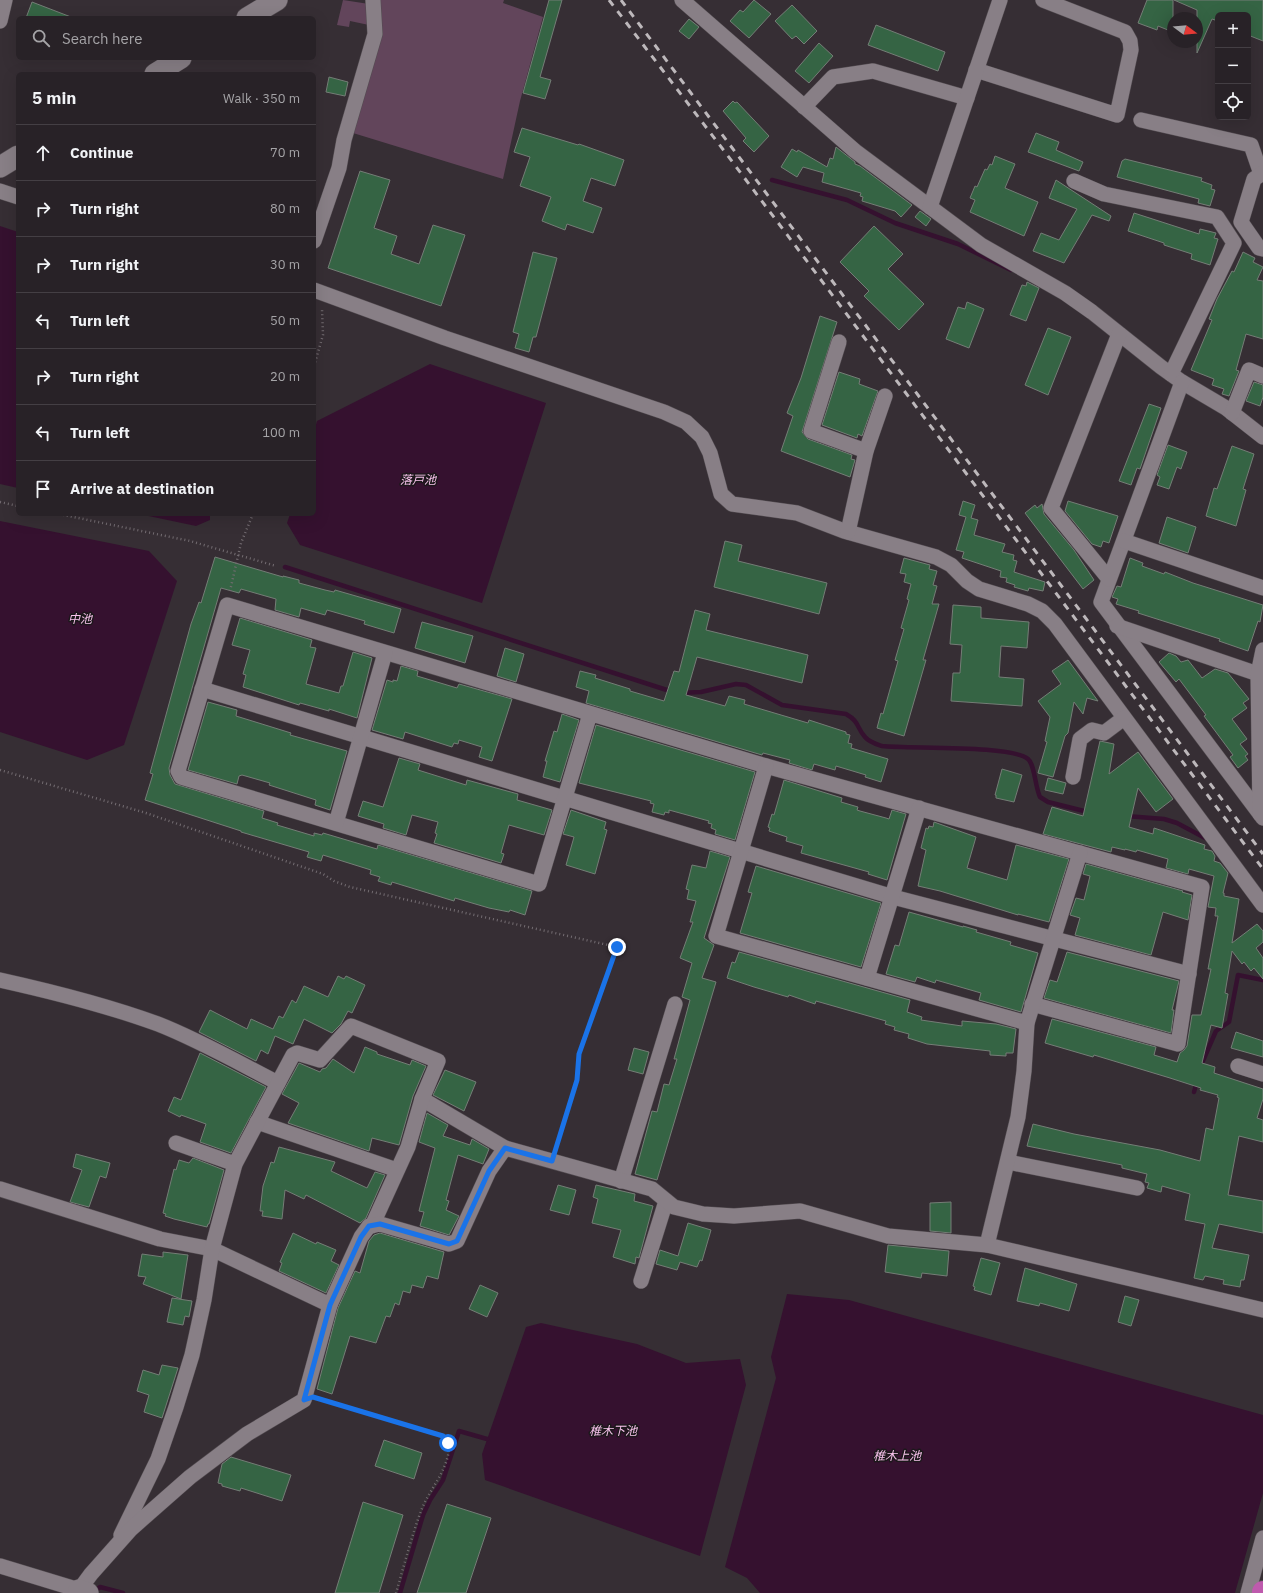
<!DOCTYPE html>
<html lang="en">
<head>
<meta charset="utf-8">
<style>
	body { margin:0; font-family:"IBM Plex Sans","Noto Sans JP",sans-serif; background:#302a2f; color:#f1f3f6 }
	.controls { position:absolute; right:12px; top:12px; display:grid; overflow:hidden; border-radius:6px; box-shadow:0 4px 16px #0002 }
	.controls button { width:36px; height:36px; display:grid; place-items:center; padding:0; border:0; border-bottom:1px solid #443f44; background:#282227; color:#f1f3f6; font:20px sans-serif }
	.compass { position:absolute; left:1167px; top:12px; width:36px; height:36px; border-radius:50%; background:#282227; box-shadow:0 4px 16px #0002; rotate:106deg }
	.stop { position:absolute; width:12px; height:12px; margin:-9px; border:3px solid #1a73e8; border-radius:50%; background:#fff }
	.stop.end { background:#1a73e8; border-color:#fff; box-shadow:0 1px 4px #0008 }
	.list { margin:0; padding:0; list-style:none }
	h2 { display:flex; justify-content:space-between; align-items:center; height:52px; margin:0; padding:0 16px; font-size:17px }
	h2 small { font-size:13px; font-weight:400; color:#a5a4a7 }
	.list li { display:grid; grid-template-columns:26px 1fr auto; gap:12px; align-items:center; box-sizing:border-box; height:56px; padding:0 16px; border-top:1px solid #443f44 }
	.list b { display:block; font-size:15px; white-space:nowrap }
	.list em { font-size:13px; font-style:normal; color:#a5a4a7 }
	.icon { flex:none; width:22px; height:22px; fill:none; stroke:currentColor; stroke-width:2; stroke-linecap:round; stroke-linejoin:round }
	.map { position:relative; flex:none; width:1263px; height:1593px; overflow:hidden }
	.search { position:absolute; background:#282227; box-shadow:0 4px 16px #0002; left:16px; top:16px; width:300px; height:44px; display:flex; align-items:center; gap:10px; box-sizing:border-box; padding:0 14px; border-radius:6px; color:#a5a4a7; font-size:15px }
	.panel { position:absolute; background:#282227; box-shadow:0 4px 16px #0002; left:16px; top:72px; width:300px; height:444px; border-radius:6px }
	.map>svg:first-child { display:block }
</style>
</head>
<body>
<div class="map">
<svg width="1263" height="1593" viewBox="0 0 1263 1593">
	<rect width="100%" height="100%" fill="#362e34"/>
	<g fill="#62455b">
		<path d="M343 0 369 4V25L350 21 349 27 337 25Z"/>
		<path d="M377 0H504L503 3 543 17 520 101 503 179 353 133Z"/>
	</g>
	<g fill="#35112f">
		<path d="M0 226 18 232V488L0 484Z"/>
		<path d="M430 364 546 403 482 603 300 545 287 523 290 514H314V432L317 421Z"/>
		<path d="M139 514H210V520L196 526Z"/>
		<path d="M0 521 149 551 177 581 124 745 87 760 0 732Z"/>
		<path d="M787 1294 849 1300 1263 1415V1493L1235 1593H760L747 1578 725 1567 776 1378 771 1357Z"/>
		<path d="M541 1323 637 1344 686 1363 740 1359 746 1385 700 1556 485 1480 482 1454 526 1327Z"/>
	</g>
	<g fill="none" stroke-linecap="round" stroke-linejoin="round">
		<g stroke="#35112f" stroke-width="4.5">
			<path d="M772 180 847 200 895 223 958 244 1011 270"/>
			<path d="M285 567 673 692"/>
			<path d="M680 693 701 692 736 684 746 685 782 705 846 714C860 722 856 727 865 737 869 742 876 744 882 746 910 749 1012 745 1028 759 1035 765 1035 787 1040 797L1048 802 1088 812"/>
			<path d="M1126 816 1164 819 1177 823 1207 839"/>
			<path d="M1202 1063 1216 1031 1229 1022 1238 975 1263 980"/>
			<path d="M1194 1092 1197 1081"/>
			<path d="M94 1592 100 1587 123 1593"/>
			<path d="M400 1593 423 1515 430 1500 443 1480 459 1431 487 1439"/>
		</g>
	</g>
	<g fill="#356444" stroke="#747d76">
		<path d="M549 0H562L540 77 551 80 545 99 523 93Z"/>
		<path d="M754 0 771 14 749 38 730 21 740 10 743 12Z"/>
		<path d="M1147 0H1173V32L1158 26 1157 30 1138 23Z"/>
		<path d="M1174 0H1263V41L1248 35V15H1218V21L1212 19 1197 53V10Z"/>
		<path d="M32 2 71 17 70 18H26Z"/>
		<path d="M792 5 817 31 804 44 796 36 792 39 775 21Z"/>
		<path d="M689 19 699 27 689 39 679 31Z"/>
		<path d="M876 25 945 52 938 71 868 45Z"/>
		<path d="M819 43 833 56 809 83 795 71Z"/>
		<path d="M329 77 348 82 345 96 326 92Z"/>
		<path d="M733 101 735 103 737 102 769 136 754 152 743 141 746 138 723 111Z"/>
		<path d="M522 128 578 145 579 144 624 160 615 186 591 178 583 201 602 208 593 233 567 224 565 230 542 221 551 197 520 186 530 157 514 152Z"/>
		<path d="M1036 133 1059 142 1056 150 1083 162 1079 171 1028 152Z"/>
		<path d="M836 147 855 162V164L860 166 912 205 901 217 895 211 862 201 863 197 860 196 861 193 822 182 824 173 803 167 797 177 781 167 792 149 797 152 798 150 827 167 830 158 833 159Z"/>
		<path d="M995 156 1015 164 1005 188 1038 202 1024 236 970 212 975 200 970 198 975 186 977 187 985 169 987 170 990 164 992 165Z"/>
		<path d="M1125 159 1202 178 1201 181 1212 185 1211 189 1215 190 1210 206 1198 203 1199 199 1117 177 1122 161Z"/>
		<path d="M360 171 390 180 374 228 397 236 391 254 419 264 433 225 465 235 441 306 328 268Z"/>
		<path d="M1056 180 1111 216 1109 221 1092 215 1064 263 1033 251 1041 233 1059 240 1077 209 1049 198Z"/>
		<path d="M920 211 931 219 926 226 915 217Z"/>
		<path d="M1134 213 1199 234 1200 229 1216 233 1214 238 1218 239 1210 265 1191 259 1192 254 1164 245V243L1128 231Z"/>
		<path d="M874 226 903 254 888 269 924 304 899 330 864 296 869 291 840 262Z"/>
		<path d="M533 252 557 258 536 337H533L529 352 515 348 519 334 513 332Z"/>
		<path d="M1243 252 1255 258 1253 262 1263 267 1257 280 1263 281V339L1246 334 1236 370 1239 371 1229 396 1222 394 1224 389 1212 385 1214 379 1191 370 1212 320 1209 319 1217 299 1232 271 1234 272Z"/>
		<path d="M1027 282 1039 288 1026 321 1010 315 1022 285 1026 286Z"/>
		<path d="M967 302 984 309 969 348 946 339 958 307 965 309Z"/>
		<path d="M820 316 837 322 802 432 808 439 852 455 851 459 855 460 850 477 781 451 793 416 787 413 801 378Z"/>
		<path d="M1048 328 1071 337 1048 395 1025 385Z"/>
		<path d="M839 372 860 379 859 384 878 391 862 436 858 434 857 438 822 425Z"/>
		<path d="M1254 382 1263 385V397L1260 406 1246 401Z"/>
		<path d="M1149 404 1161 408 1140 469 1137 468 1131 485 1119 481Z"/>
		<path d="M1168 445 1187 452 1181 469 1177 467 1169 489 1157 485 1160 477 1157 475Z"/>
		<path d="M1232 446 1254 454 1243 489 1246 490 1236 526 1206 516 1214 488 1217 489Z"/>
		<path d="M963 501 975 505 971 518 978 520 974 535 1005 544 1002 552 1014 555 1013 560 1017 561 1014 572 1045 582 1043 591 1029 588 1028 591 1014 587 1015 585 1006 582 1007 578 1000 577 1001 571 962 558 964 552 956 550 966 517 959 515Z"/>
		<path d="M1068 501 1118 516 1109 543 1103 541 1101 547 1092 544 1065 511Z"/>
		<path d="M1042 504 1044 514 1074 550 1094 580 1083 589 1025 513 1035 505 1037 508Z"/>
		<path d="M1167 517 1196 527 1188 553 1159 543Z"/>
		<path d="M725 541 742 545 738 561 827 583 819 614 714 587Z"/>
		<path d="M215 557 283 577V576L299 580V583L325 590 334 592 335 590 401 609 394 633 364 624 365 621 327 610 325 615 301 608 299 617 275 610 276 599 241 589 239 593 221 588 169 768 170 775 175 784 264 811 262 818 278 823 277 825 314 836V833L322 835 323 833 377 849 378 845 532 891 525 915 510 910 509 912 489 908 455 898 454 901 392 882 391 885 378 881 380 877 370 874 371 870 323 855 321 861 307 857 309 852 241 832V831L145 800 153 774 150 773 191 624 199 602 201 603Z"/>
		<path d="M904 558 930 565 929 569 937 571 933 585 937 586 932 604H939L923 660H926L904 736 877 728 881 713 883 714 898 661 895 660 904 629 901 628 909 600 907 599 911 584 904 582 906 574 900 573Z"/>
		<path d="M1130 558 1143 563 1142 566 1164 574 1165 572 1193 583 1263 605 1260 622 1258 621 1248 651 1219 641 1220 639 1138 613 1139 611 1116 604 1118 599 1112 597 1117 586 1121 587Z"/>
		<path d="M953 605 981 607V618L1029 622 1027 648 1001 646 999 677 1024 679 1022 706 951 701 953 673H960L962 645 950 644Z"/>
		<path d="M695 610 710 614 706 630 808 655 802 683 697 657 686 695 725 706 729 696 745 700 744 704 808 723 809 720 846 732V734L850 735 848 743 852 744 851 748 888 759 881 782 865 777 866 775 836 766 835 770 814 764 812 770 789 763 790 760 763 753 762 755 586 703 589 691 576 687 580 671 596 675 595 678 630 689V691L664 701 674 671 679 672Z"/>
		<path d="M240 618 312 640 310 647 316 648 306 684 339 693 341 686H343L353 652 372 658 357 718 329 709V711L300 703 299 705 243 687 246 675 243 674 250 650 232 645Z"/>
		<path d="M422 622 473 636 465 663 415 648Z"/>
		<path d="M505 648 524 654 516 682 497 676Z"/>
		<path d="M1169 653 1176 656 1181 662 1188 660 1202 678 1215 669 1228 673 1249 699 1243 703 1247 708 1232 719 1247 739 1240 744 1248 754 1245 756 1248 760 1238 768 1230 757 1233 755 1204 716 1206 715 1179 679 1176 682 1159 662Z"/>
		<path d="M1068 660 1098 701 1087 698 1083 714 1074 702 1068 733 1065 736 1053 777 1038 773 1047 742 1045 741 1050 717 1038 701 1061 684 1052 671Z"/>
		<path d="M401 666 418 671 417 676 457 688 459 684 512 699 492 761 479 757 482 747 459 740 458 744 454 743 452 747 405 732 403 739 372 730 387 680 393 682V680L397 681Z"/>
		<path d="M208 702 237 710 236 716 291 733 290 735 347 751 330 810 315 805 316 800 269 785 270 783 242 775 239 776 237 784 188 770Z"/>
		<path d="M562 714 579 720 560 782 543 777 547 761H545L554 731 557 732Z"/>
		<path d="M596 725 755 772 735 840 715 834 716 830 711 828 712 824 708 823 709 821 669 810V813L665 812 664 815 652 812 654 804 650 803 651 801 579 783Z"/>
		<path d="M1100 741 1114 744 1109 774 1138 752 1173 799 1156 812 1138 788 1129 827 1153 834 1154 828 1205 845 1204 849 1212 851 1215 856 1214 861 1220 863 1228 873 1223 893H1224V896L1239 899 1232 943 1257 924 1263 931V942L1256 948 1263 958V979L1254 968 1251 971 1244 962 1242 964 1232 951 1225 993 1228 994 1222 1028 1211 1025 1202 1063 1215 1067 1214 1073 1263 1089V1099L1257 1118 1263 1120V1142L1239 1136 1228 1195 1263 1201V1233L1219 1224 1212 1248 1249 1255 1244 1280H1241L1240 1287 1223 1284 1224 1280 1205 1276 1203 1280 1194 1278 1205 1224 1185 1220 1190 1194 1162 1186 1161 1192 1147 1188 1149 1183 1145 1182 1147 1174 1122 1168V1165L1027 1146 1033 1124 1074 1134 1160 1150 1200 1161 1206 1128 1213 1130 1219 1098 1217 1097 1218 1095 1200 1090 1201 1088 1170 1078 1094 1055 1093 1057 1045 1043 1052 1019 1156 1047 1154 1055 1177 1062 1180 1053 1184 1050 1187 1046 1192 1015H1201L1211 969H1208L1218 916H1215L1216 908 1208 907 1214 876 1189 869 1188 874 1166 868 1168 859 1137 850 1136 852 1125 849V850L1112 847 1111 852 1043 834 1052 807 1083 816Z"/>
		<path d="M399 758 420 764 418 770 466 785 467 780 518 794 517 800 552 810 544 835 509 825 501 853 504 854 501 863 434 843 437 834 435 833 438 822 412 815 406 835 383 828 384 824 358 816 363 801 383 807Z"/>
		<path d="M1002 769 1022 775 1014 802 996 798V795H995Z"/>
		<path d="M1048 778 1066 783 1063 794 1045 790Z"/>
		<path d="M784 780 842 798 841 802 858 807 857 810 860 811 886 818 889 819 892 810 906 814 887 880 868 874 869 872 801 853 803 846 786 841 787 837 769 831 770 828 768 827 772 814 774 815Z"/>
		<path d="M571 810 606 822 604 829 607 830 595 874 566 865 574 837 563 834Z"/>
		<path d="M934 822 976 837 967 868 1007 880 1016 845 1069 859 1049 922 1018 914V915L940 891 918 886 926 850 921 848 926 828 928 829 929 826 933 827Z"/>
		<path d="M710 851 730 857 704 938 714 945 702 978 716 982 657 1180 635 1174 652 1111 657 1112 664 1084 669 1085 677 1059H674L690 1000 682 997 692 963 680 958 693 922H690L696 901 687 899 689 890 686 889 692 865 706 868Z"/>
		<path d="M1086 864 1183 891 1182 892 1192 895 1188 920 1163 912 1151 955 1075 935 1080 918 1070 915 1076 898 1084 900 1090 876 1083 874Z"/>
		<path d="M756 866 881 903 861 967 740 933 752 893 748 892Z"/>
		<path d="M909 912 963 927V926L977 930 976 932 1011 942 1010 945 1038 953 1021 1012 979 1000 981 993 936 980 935 983 917 977 915 982 886 974 895 945 899 946Z"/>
		<path d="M739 952 910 1000 907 1012 922 1017 921 1020 962 1026V1021L996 1024 1016 1029 1013 1053H1006V1056L990 1055V1051L927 1044 908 1038 909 1034 894 1030 895 1027 885 1024 886 1021 816 1001 815 1004 789 995 788 997 754 987 727 978 732 962 735 963Z"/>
		<path d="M1067 952 1179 981 1172 1010H1174L1171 1033 1044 998 1050 980 1057 982Z"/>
		<path d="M338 976 344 979 346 976 365 985 352 1013 348 1011 341 1024 332 1033 304 1019 293 1044 275 1036 268 1054 261 1050 256 1061 199 1032 210 1010 247 1029 251 1019 273 1029 279 1016 283 1018 292 1000 296 1003 304 986 328 997Z"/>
		<path d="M1236 1032 1263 1041V1057L1231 1048Z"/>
		<path d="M365 1047 377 1052V1054L410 1065 412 1060 426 1066 413 1096 399 1145 372 1138 369 1151 288 1123 299 1103 282 1094 299 1063 320 1072 322 1069 326 1068 333 1059 354 1073Z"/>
		<path d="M634 1048 649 1052 643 1074 628 1070Z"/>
		<path d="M200 1053 266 1087 231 1153 200 1142 206 1124 181 1115 180 1117 168 1111 174 1097 181 1100Z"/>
		<path d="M445 1070 476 1082 464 1111 433 1095Z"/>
		<path d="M427 1113 448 1125 443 1136 470 1145 472 1139 489 1149 483 1164 458 1155 446 1200 449 1201 446 1210 459 1216 449 1235 420 1226 424 1212 419 1211 435 1148 419 1142Z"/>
		<path d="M279 1147 335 1162 331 1171 367 1188 375 1172 385 1175 366 1218 360 1223 306 1195 304 1199 285 1190 282 1219 262 1216 263 1211H260L263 1186 271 1162 274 1163Z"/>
		<path d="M76 1154 110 1163 106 1178 100 1176 89 1207 70 1202 82 1170 73 1167Z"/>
		<path d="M193 1158 224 1170 209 1224H208L207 1227 174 1219 165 1216 166 1214 163 1213 174 1169 176 1170 179 1160 189 1163Z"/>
		<path d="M558 1185 576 1190 569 1215 550 1210Z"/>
		<path d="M596 1185 635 1194 634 1201 653 1206 639 1258 636 1257 635 1264 613 1257 621 1230 592 1223 598 1199 593 1197Z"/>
		<path d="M951 1202V1233L930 1231V1203Z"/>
		<path d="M688 1223 711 1230 702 1261 700 1260 697 1267 680 1262 677 1270 656 1264 660 1250 678 1256Z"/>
		<path d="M293 1233 316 1244 317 1242 336 1250 331 1261 339 1265 326 1293 279 1271 282 1263 280 1262Z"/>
		<path d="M380 1233 444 1252 438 1279 427 1276 423 1288 412 1285 410 1293 403 1291 399 1305 395 1303 390 1317 386 1316 376 1343 350 1336 332 1394 317 1389 338 1308 355 1271 360 1273 369 1241 374 1235Z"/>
		<path d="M888 1245 949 1251 947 1276 922 1273 921 1278 885 1272Z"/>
		<path d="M163 1252 188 1255 181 1299 143 1284 146 1277 138 1276 142 1254 163 1257Z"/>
		<path d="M981 1258 1000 1263 991 1295 974 1290 975 1287 973 1286Z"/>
		<path d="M1025 1268 1077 1284 1069 1311 1040 1303 1039 1306 1017 1301Z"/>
		<path d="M480 1285 498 1293 487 1317 469 1309Z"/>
		<path d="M1125 1296 1139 1300 1131 1326 1118 1322Z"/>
		<path d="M172 1298 192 1301 189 1317 185 1316 183 1325 167 1322Z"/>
		<path d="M162 1365 178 1368 162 1418 144 1412 149 1395 137 1391 143 1370 159 1375Z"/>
		<path d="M384 1440 422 1453 414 1479 375 1466Z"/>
		<path d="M231 1457 291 1475 282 1501 241 1488 240 1491 222 1486V1484L218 1483 222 1464Z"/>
		<path d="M363 1502 403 1515 379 1593H335Z"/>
		<path d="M447 1504 491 1518 466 1593H417Z"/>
	</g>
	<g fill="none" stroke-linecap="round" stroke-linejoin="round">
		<g stroke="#534c51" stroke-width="16">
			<g id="street">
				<path d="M682 0 855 151 981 245 1065 293 1092 312 1161 367 1182 382 1226 408 1263 437"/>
				<path d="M0 21 5 0"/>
				<path d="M976 70 1117 115 1131 50 1130 41 1125 32 1043 0"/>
				<path d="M804 107 833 77 873 71 967 98"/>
				<path d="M1141 120 1251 145 1261 174"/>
				<path d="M1263 173 1254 179 1241 222 1259 248 1263 249"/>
				<path d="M1074 181 1104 194 1217 217 1234 243 1171 374"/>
				<path d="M0 191 18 197"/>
				<path d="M930 207 1000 0"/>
				<path d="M314 241 339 168 344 140 375 34 373 0"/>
				<path d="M314 290 445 338 664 412 686 422 702 437 710 453 721 494 732 504 797 513 844 531 936 557 951 565 967 581 979 589 1028 604 1042 611 1055 624 1263 905"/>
				<path d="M839 342 811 431 866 451"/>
				<path d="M1182 382 1101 602 1263 818"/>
				<path d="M1232 413 1249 370 1263 376"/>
				<path d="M848 532 866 451 885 396"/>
				<path d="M1124 541 1263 588"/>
				<path d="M1109 579 1051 508 1119 334"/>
				<path d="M1117 626 1258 674"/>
				<path d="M202 689 893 897 1189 974"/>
				<path d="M590 714 539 884 181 777 178 771 227 605 766 766 1202 887 1178 1044 1032 1004"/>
				<path d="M766 766 716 936 1027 1023"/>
				<path d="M1073 777 1080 739 1092 730 1104 733 1124 718"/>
				<path d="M1260 814 1258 674 1263 650"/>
				<path d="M336 823 385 653"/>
				<path d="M867 978 919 808"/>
				<path d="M0 980C54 992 106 1005 158 1024 199 1040 239 1063 278 1083"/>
				<path d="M1238 1066 1263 1074"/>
				<path d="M422 1099 505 1148"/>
				<path d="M257 1122 397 1170"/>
				<path d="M176 1143 235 1164"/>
				<path d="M1008 1162 1137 1188"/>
				<path d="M621 1181 675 1004"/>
				<path d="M0 1189 160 1239 212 1249 330 1305"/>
				<path d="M987 1245 1018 1117 1024 1071 1027 1023 1080 853"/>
				<path d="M641 1281 666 1201"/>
				<path d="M121 1535 158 1459 176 1407 192 1355 204 1300 212 1249 235 1164 293 1055 297 1053 320 1060 351 1026 438 1061 422 1099 408 1147 372 1226"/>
				<path d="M0 1566 79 1590"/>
				<path d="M77 1593 91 1574 131 1529 190 1477 247 1434 304 1400 330 1305 361 1237 369 1226 380 1224 449 1244 457 1241 489 1171 505 1148 652 1189 674 1207 703 1214 734 1216 800 1211 888 1236 987 1245 1263 1310"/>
				<path d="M1248 1593 1263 1538"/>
			</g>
		</g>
		<g stroke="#534c51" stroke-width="22">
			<g id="secondary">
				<path d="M247 18 277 0"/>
				<path d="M155 74 181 58"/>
				<path d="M0 167 18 156"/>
				<path d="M79 1590 88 1593"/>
			</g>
		</g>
		<g stroke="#534c51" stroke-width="24">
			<path id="highway" d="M1263 1593V1592"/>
		</g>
		<g stroke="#746d72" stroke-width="2.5" stroke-dasharray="1 3" stroke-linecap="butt">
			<path d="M314 366 323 335 322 309"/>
			<path d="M0 502 18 506"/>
			<path d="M59 514 190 541 276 566"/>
			<path d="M230 591 241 543 253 514"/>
			<path d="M0 770 146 813 323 874 334 881 350 887 617 947 579 1054 577 1080 556 1147"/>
			<path d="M320 1399 443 1437C446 1441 449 1444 449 1450 446 1473 429 1490 421 1511 411 1538 404 1566 396 1593"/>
		</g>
		<use href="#street" stroke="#887f86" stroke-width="15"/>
		<use href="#secondary" stroke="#887f86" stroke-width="21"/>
		<use href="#highway" stroke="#be5aad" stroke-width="22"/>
		<g stroke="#bdb8bb" stroke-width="3" stroke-dasharray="7 7" stroke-linecap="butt">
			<path d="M609 0 725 152 1263 869"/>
			<path d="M621 0 1263 854"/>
		</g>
	</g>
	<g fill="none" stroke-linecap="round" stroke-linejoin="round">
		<path stroke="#1a73e8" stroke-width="5" d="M448 1443 443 1436 313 1397 304 1400 330 1305 361 1237 369 1226 380 1224 449 1244 457 1241 489 1171 505 1148 552 1161 577 1080 579 1054 617 947"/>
	</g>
	<g text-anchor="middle" stroke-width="3" stroke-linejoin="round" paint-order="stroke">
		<g font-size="12" font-style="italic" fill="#f8c2ec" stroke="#1b181a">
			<text x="418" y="484">落戸池</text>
			<text x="80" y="623">中池</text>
			<text x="613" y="1435">椎木下池</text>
			<text x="897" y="1460">椎木上池</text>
		</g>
	</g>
</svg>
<div class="controls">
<button>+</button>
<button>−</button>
<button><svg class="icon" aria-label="locate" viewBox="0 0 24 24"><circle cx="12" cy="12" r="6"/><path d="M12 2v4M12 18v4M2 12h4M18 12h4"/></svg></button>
</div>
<svg class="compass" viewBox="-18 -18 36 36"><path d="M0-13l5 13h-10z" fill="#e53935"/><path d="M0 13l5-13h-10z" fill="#a5a4a7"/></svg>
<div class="stop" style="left:448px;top:1443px"></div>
<div class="stop end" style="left:617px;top:947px"></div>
<div class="search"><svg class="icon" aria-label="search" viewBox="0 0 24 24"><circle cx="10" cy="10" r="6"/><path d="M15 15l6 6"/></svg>Search here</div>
<section class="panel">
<h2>5 min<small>Walk · 350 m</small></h2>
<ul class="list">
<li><svg class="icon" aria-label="ahead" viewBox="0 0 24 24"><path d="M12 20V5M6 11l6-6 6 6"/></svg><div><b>Continue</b></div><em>70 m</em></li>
<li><svg class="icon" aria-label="right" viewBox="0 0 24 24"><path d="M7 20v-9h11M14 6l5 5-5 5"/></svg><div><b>Turn right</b></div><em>80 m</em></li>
<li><svg class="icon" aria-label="right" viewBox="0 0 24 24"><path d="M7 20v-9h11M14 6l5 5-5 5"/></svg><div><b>Turn right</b></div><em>30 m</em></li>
<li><svg class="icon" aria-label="left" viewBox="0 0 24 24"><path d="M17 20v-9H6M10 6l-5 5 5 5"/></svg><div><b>Turn left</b></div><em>50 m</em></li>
<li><svg class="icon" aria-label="right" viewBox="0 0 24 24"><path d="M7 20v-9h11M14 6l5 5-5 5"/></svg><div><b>Turn right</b></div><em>20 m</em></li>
<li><svg class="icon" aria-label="left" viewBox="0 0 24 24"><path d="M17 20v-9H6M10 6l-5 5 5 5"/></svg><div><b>Turn left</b></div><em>100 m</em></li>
<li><svg class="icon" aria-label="arrive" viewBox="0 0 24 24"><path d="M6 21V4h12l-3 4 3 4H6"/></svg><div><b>Arrive at destination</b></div></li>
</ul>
</section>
</div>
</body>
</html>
